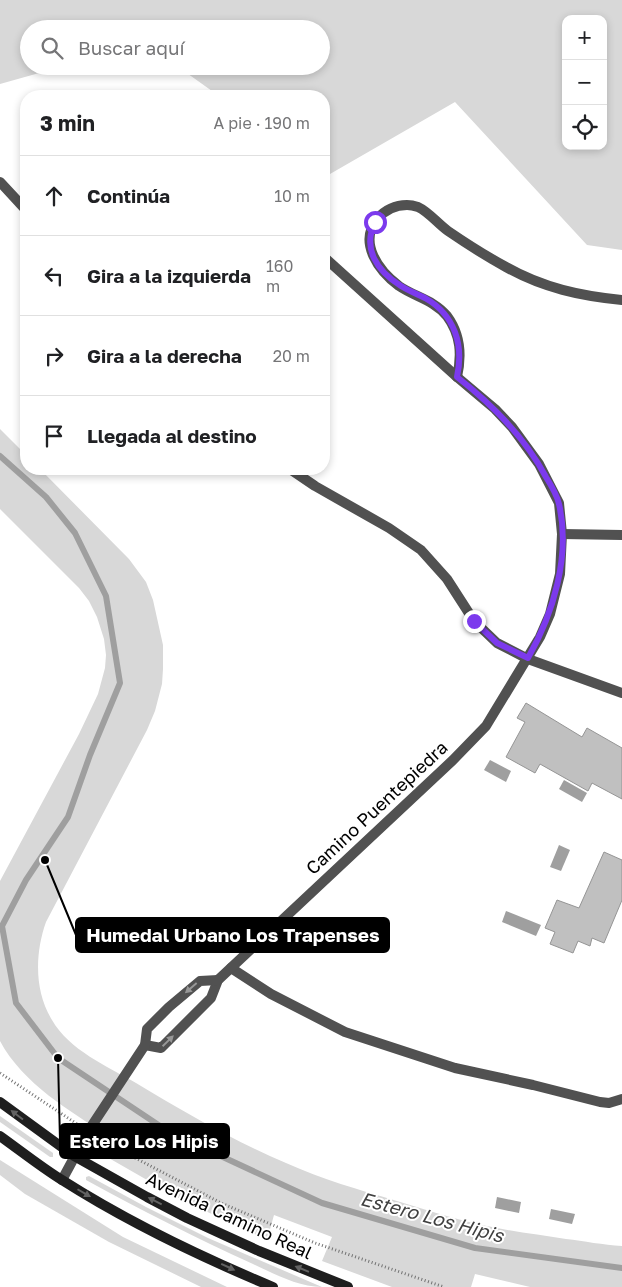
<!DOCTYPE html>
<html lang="es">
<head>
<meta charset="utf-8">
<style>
	body { margin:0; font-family:"Golos Text",sans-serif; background:#f2f2f2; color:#202124 }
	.controls { position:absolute; right:15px; top:15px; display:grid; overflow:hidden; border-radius:10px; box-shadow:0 2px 8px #0003 }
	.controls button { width:45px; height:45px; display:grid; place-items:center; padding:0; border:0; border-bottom:1px solid #e0e0e0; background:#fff; color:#202124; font:25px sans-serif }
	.stop { position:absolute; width:15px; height:15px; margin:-11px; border:4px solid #7c3aed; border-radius:50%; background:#fff }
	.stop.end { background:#7c3aed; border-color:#fff; box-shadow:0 1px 5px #0008 }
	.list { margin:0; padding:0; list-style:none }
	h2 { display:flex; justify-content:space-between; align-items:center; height:65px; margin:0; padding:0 20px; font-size:21px }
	h2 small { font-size:16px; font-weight:400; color:#757577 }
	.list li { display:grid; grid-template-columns:32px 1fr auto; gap:15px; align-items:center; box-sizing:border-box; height:80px; padding:0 20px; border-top:1px solid #e0e0e0 }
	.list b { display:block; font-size:19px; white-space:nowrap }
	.list em { font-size:16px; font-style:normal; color:#757577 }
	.icon { flex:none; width:28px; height:28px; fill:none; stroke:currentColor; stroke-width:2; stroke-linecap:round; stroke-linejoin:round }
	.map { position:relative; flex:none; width:622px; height:1287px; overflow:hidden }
	.search { position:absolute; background:#fff; box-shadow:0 2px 8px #0003; left:20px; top:20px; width:310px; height:55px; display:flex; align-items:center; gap:12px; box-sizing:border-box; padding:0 18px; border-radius:28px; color:#757577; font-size:19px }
	.panel { position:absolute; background:#fff; box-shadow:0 2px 8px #0003; left:20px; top:90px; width:310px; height:385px; border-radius:20px }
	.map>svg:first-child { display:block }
</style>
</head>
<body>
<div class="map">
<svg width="622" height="1287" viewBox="0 0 622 1287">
	<rect width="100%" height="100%" fill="#fff"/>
	<g fill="#d8d8d8" fill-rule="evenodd">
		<path d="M0 0H622V250L587 245 455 102 330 174 324 170V96H219L177 66H321V29H29V66H64L0 84ZM566 19H603V146H566Z"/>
		<path d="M0 429 26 455V469H40L129 559 146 582 153 600 163 645V669L162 684 155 711 147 730 46 922C35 953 34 991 52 1020 69 1050 107 1066 136 1083 184 1112 234 1141 286 1163 322 1179 359 1190 397 1201 421 1208 445 1216 469 1222 501 1230 534 1234 566 1239 584 1241 603 1245 622 1246V1287H530L475 1274 471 1287H392L322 1261 332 1237 274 1215 267 1240 182 1200 100 1153 110 1137C70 1111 23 1084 0 1041V881L79 734 98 694 105 668 106 655 104 639 97 617 89 601 79 588 0 509Z"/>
		<path d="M0 1116 53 1153V1157H50L0 1122Z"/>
		<path d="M0 1160 123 1237 227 1287H201L109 1242 25 1194 0 1175Z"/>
		<path d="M89 1176 146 1207 208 1238 322 1287C298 1287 275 1274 253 1264 196 1238 141 1210 86 1180V1177Z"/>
	</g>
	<g fill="#9f9f9f">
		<path d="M490 760 511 771 506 782 484 770Z"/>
		<path d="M564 780 587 793 582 802 559 789Z"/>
		<path d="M559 845 570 850 561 871 550 867Z"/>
		<path d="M506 911 541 925 536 936 502 922Z"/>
		<path d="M497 1197 521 1202 519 1213 495 1208Z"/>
		<path d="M551 1209 575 1214 572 1224 549 1219Z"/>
	</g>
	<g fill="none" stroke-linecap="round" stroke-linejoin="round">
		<path stroke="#9f9f9f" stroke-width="6" d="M0 456 46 497 75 533 106 596 120 683 90 755 68 817 26 880 2 926 16 1003 58 1058 169 1132 322 1203 475 1248 622 1268"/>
	</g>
	<g fill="#c0c0c0" stroke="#959595">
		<path d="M526 703 582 737 587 728 622 748V799L592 783 588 791 540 764 535 773 506 757 525 722 517 718Z"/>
		<path d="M604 852 622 860V900L604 943 592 938 590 946 578 941 573 953 550 944 555 932 545 928 557 900 579 908Z"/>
	</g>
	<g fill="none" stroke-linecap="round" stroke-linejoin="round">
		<g stroke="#737373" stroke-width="3" stroke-dasharray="1 2.5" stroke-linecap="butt">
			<path d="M0 1073 77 1124"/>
			<path d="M101 1140 221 1203 315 1243 444 1287"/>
		</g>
		<g stroke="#515151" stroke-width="10">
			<path d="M0 182 26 210"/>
			<path d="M457 377C462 355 461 335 447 316 434 300 415 297 399 286 379 271 358 243 377 219 385 210 395 205 407 205 410 205 415 206 418 207 429 212 438 224 448 231 467 244 486 256 506 267 543 288 581 296 622 300"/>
			<path d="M290 469 315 486 389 528 421 550 447 579 474 621 497 643 528 659 622 693"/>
			<path d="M562 534 622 535"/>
			<path d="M231 968 271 994 345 1032 455 1068 533 1085 600 1102 609 1103 622 1099"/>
			<path d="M145 1045 161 1048 211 998 218 980 453 760 486 726 540 637 550 614 560 574 562 534 559 503 539 464 512 427 495 409 457 377 324 257"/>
			<path d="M62 1180 89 1130 145 1045 147 1029 169 1007 200 981 218 980"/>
		</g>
		<g stroke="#1e1e1e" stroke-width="10">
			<path d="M0 1102 74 1156 147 1197 187 1218 259 1251 348 1287"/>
			<path d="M0 1136C21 1151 41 1167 62 1180 128 1222 201 1257 273 1287"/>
		</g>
	</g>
	<defs><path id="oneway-solid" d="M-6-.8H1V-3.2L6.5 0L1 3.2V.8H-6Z" transform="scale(1.25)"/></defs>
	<g fill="#979797">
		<use href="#oneway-solid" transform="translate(191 988) rotate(139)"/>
		<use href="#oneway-solid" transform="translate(168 1041) rotate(-44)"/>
	</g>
	<g fill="#626262">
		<use href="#oneway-solid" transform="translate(17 1115) rotate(-143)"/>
		<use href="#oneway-solid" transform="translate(84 1193) rotate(30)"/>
		<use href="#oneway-solid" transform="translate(155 1201) rotate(-153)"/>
		<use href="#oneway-solid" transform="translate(228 1267) rotate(25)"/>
		<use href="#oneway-solid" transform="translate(302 1269) rotate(-158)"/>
	</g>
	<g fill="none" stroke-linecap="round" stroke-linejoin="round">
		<path stroke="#7c3aed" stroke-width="6" d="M375 222C362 249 377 271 401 286 409 291 417 294 425 298 455 315 464 345 457 377 493 405 524 436 546 477 551 485 557 495 559 504 571 556 553 614 528 658L497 643 474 621"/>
	</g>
	<g text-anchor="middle" stroke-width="4" stroke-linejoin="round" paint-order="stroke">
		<g font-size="18" fill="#000" stroke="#fff">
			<text transform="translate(377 808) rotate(-43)" y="6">Camino Puentepiedra</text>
			<text transform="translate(229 1216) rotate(25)" y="6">Avenida Camino Real</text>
		</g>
		<g font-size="19" font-style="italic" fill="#404040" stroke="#fff">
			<text transform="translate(432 1217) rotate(15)" y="7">Estero Los Hipis</text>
		</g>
	</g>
	<path fill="none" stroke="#000" stroke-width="2" d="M45 860L76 935M58 1058L60 1141"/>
	<g fill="#000" stroke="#fff" stroke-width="2">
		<circle cx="45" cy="860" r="5"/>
		<circle cx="58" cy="1058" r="5"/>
	</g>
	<g fill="#000" stroke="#000" stroke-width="2">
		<rect x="76" y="918" width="313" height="34" rx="5"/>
		<rect x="60" y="1124" width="169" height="34" rx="5"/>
	</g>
	<g font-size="19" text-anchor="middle" font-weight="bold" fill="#fff">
		<text x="233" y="942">Humedal Urbano Los Trapenses</text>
		<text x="144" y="1148">Estero Los Hipis</text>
	</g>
</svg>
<div class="controls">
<button>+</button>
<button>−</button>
<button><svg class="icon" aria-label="locate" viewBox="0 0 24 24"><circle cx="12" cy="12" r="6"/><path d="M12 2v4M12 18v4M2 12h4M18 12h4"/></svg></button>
</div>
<div class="stop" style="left:375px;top:222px"></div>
<div class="stop end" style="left:474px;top:621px"></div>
<div class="search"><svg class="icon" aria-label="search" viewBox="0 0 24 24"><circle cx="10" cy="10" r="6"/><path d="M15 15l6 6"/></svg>Buscar aquí</div>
<section class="panel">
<h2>3 min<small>A pie · 190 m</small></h2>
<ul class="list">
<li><svg class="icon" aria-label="ahead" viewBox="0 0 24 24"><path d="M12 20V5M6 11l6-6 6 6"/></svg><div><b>Continúa</b></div><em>10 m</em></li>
<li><svg class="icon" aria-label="left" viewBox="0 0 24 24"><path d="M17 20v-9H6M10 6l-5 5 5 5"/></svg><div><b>Gira a la izquierda</b></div><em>160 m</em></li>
<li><svg class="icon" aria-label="right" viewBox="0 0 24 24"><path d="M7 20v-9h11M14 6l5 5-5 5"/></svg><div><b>Gira a la derecha</b></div><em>20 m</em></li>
<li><svg class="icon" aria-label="arrive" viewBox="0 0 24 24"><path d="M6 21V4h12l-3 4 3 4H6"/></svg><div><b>Llegada al destino</b></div></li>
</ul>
</section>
</div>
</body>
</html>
